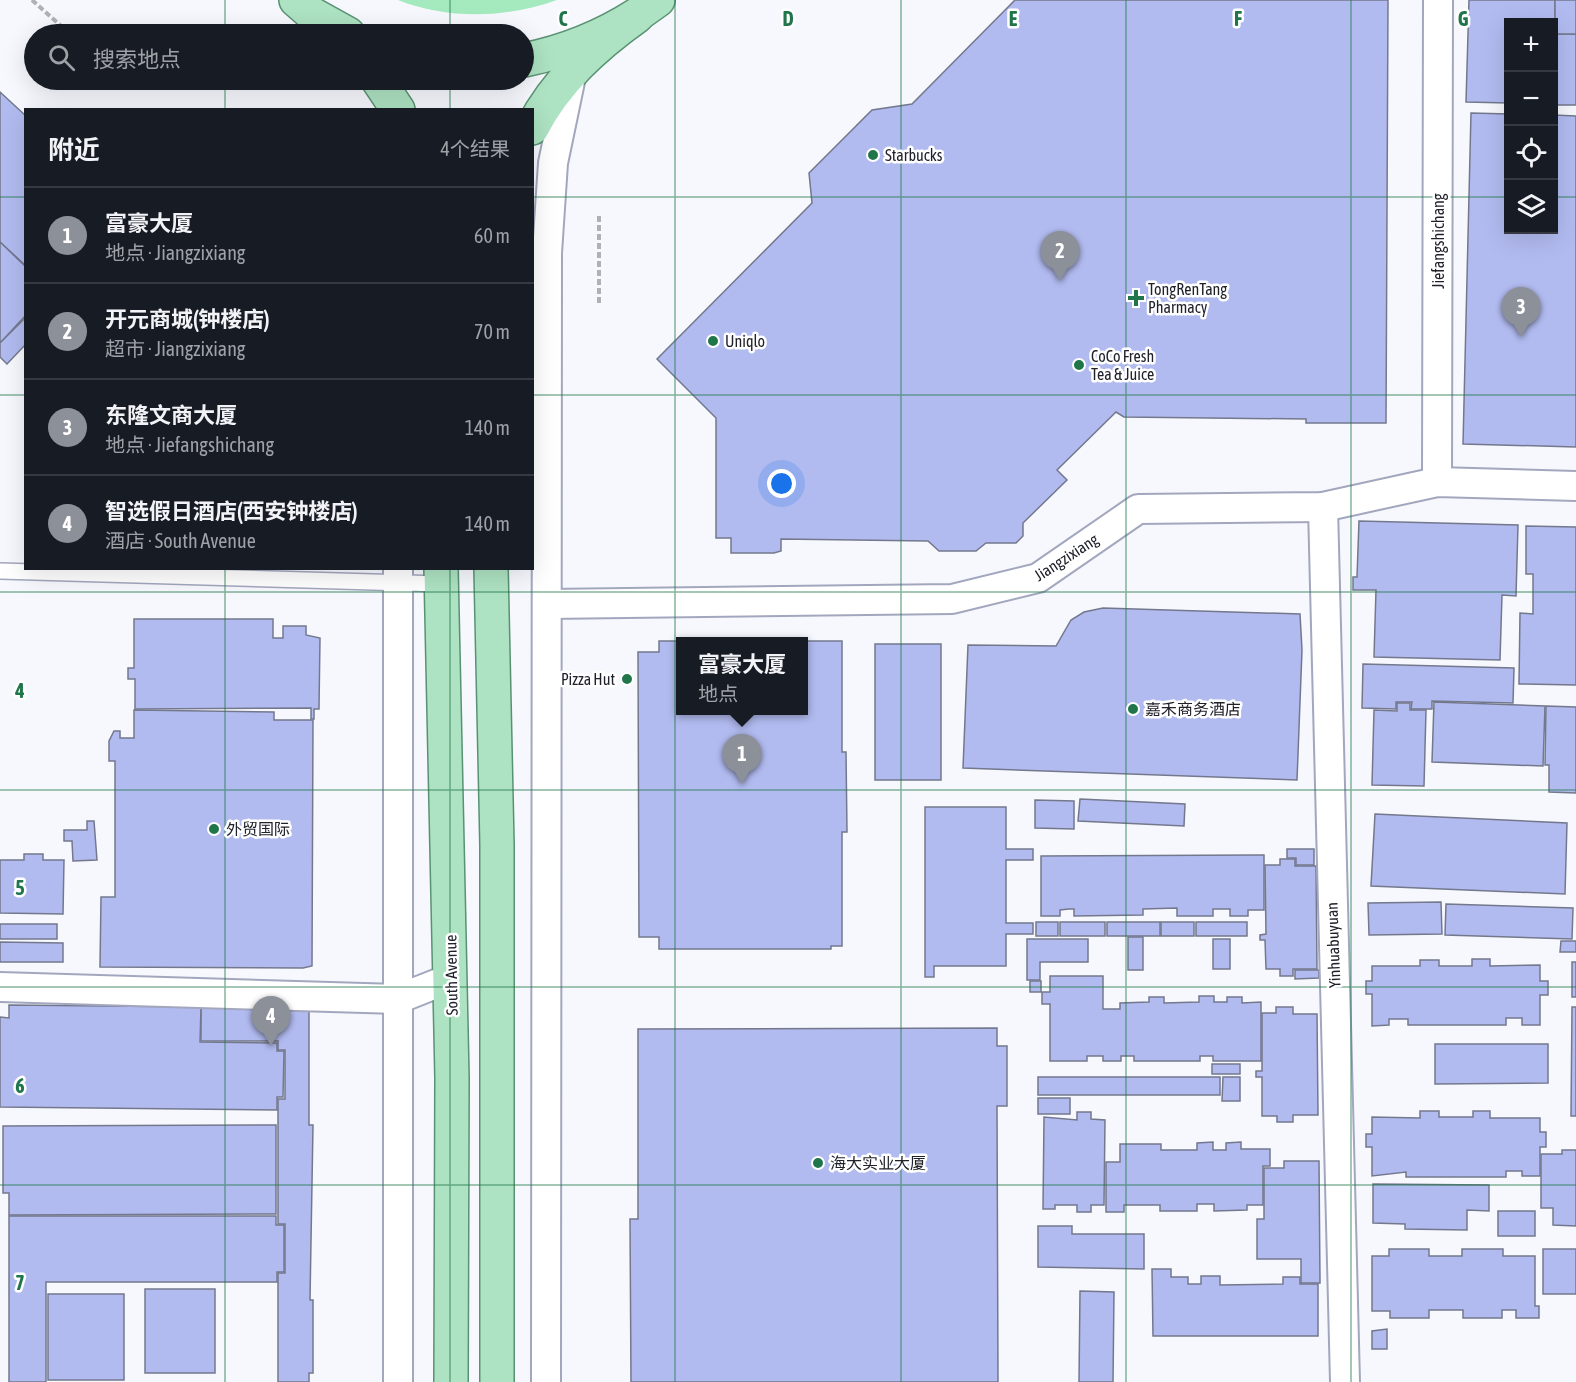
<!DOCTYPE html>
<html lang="zh">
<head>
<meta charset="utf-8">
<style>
	body { margin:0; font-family:"Asap Condensed","Noto Sans SC",sans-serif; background:#20242c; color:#f1f3f6 }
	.controls { position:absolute; right:18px; top:18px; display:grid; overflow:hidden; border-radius:0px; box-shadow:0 6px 24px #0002 }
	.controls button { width:54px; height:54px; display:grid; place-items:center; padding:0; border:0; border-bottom:2px solid #363941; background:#171b24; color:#f1f3f6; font:30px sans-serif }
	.you { position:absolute; left:782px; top:484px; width:21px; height:21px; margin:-15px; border:4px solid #fff; border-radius:50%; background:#1a73e8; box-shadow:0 0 0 9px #1a73e833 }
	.badge { display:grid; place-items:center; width:39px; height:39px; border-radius:50%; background:#8c9099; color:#fff; font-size:20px; font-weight:700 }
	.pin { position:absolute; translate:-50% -50px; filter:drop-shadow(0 2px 3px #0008) }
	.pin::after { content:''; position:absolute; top:32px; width:21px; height:18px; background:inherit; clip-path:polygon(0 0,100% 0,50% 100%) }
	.popup { position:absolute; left:676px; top:637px; width:132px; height:78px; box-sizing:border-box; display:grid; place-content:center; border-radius:0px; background:#171b24; filter:drop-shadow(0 2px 4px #0005); font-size:20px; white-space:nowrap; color:#9ea1a6 }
	.popup b { font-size:22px; color:#f1f3f6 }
	.popup::after { content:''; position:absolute; left:50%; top:100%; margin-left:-12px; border:12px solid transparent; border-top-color:#171b24 }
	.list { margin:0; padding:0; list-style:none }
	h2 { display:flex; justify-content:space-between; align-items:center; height:78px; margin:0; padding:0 24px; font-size:26px }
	h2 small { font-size:20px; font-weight:400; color:#9ea1a6 }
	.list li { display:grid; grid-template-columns:39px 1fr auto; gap:18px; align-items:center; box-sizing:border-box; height:96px; padding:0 24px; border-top:2px solid #363941 }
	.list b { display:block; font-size:22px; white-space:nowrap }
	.list p { margin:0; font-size:20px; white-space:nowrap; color:#9ea1a6 }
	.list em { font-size:20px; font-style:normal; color:#9ea1a6 }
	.icon { flex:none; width:33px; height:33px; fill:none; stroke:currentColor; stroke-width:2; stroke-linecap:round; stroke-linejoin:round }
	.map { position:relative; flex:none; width:1576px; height:1382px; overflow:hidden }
	.search { position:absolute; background:#171b24; box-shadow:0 6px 24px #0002; left:24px; top:24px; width:510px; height:66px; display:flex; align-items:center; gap:15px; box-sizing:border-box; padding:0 21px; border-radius:33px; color:#9ea1a6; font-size:22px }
	.panel { position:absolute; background:#171b24; box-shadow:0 6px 24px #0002; left:24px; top:108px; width:510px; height:462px; border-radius:0px }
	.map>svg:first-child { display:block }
</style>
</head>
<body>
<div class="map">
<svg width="1576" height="1382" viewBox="0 0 1576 1382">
	<rect width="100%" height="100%" fill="#f7f8fd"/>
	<path fill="#a4eabe" d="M398 0H557C507 18 448 20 398 0Z"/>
	<g fill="#b2bbf0" stroke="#73788d" stroke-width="1.5" fill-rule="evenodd">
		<path d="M1015 0H1388L1386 423H1306V419L1124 417 1116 412 1057 470 1067 480 1023 523V536L1016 543H986L976 551H939L928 541 781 539V551L774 553H731V538H716V418L657 359 812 203 809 173 872 110 912 104Z"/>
		<path d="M1469 0H1555V34H1576V105H1554V22H1508V103L1466 102Z"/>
		<rect x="1555" y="0" width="21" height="34"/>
		<path d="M0 92 26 116V266L0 242Z"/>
		<path d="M1471 113 1508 114V230H1554V115L1576 116V447L1463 444Z"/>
		<path d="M0 242 26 267V315L0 343Z"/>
		<path d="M26 317V344L7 364 0 357V343Z"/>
		<path d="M1359 521 1518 525 1516 596 1502 595 1500 660 1374 657 1376 590H1353V577H1357Z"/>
		<path d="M1526 526 1576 527V685L1519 684 1520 613 1533 614V574H1526Z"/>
		<path d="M1103 608 1300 614 1302 650 1297 780 963 768 968 645 1056 646 1071 620 1084 612Z"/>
		<path d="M134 619H273V638H283V626H306V635L320 638 319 709H314V719H311V708L135 709V679H128V668H134Z"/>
		<path d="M659 641H842V752H846L847 832H842V946H831V949H659V937H639L638 652H659ZM680 642H804V710H680Z"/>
		<rect x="875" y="644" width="66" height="136"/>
		<path d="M1363 664 1514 668 1513 703 1432 701V709H1411L1412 702H1396V709L1362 708Z"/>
		<path d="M1434 702 1545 706 1543 766 1432 762Z"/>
		<path d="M1397 703H1410V710H1426L1424 786 1372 785 1374 710 1397 711Z"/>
		<path d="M1546 706 1576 707V793L1549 792V765H1545Z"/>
		<path d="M134 710 274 712V720H313L312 966 303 968 100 967 101 897H115V761H109V741L114 731H120V738H134Z"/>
		<path d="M1080 799 1185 804 1184 826 1078 821Z"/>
		<path d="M1035 800 1074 801V829L1035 828Z"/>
		<path d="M925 807H1006V849H1033V860H1006V923H1033V934H1006V966H934V977H925Z"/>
		<path d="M1375 814 1567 823 1565 894 1371 886Z"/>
		<path d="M87 821H94L97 860 73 861 72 841H64V830H87Z"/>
		<path d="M1287 849H1314V865H1296V858H1287Z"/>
		<path d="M24 854H43V860H64L63 914 0 913V860H24Z"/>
		<path d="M1258 855H1264V910H1248V916H1230V909H1213V916H1177V908L1143 909V915L1074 916V909H1069L1060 910V916H1041V856Z"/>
		<path d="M1280 859H1295V866H1316L1317 969H1293V976H1280V969H1266L1265 940H1260V935L1266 934 1265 865H1280Z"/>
		<path d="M1441 902 1442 934 1369 935 1368 903Z"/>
		<path d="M1446 904 1573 908 1572 939 1445 935Z"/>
		<rect x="1036" y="922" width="22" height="14"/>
		<rect x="1060" y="922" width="45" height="14"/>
		<rect x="1107" y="922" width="53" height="14"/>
		<rect x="1161" y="922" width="33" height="14"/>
		<rect x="1196" y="922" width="51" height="14"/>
		<rect x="0" y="924" width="57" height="15"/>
		<rect x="1128" y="937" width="15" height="33"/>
		<path d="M1027 939H1088V962H1040V980H1027Z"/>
		<rect x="1213" y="939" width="17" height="30"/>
		<path d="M1561 941H1576V952H1560Z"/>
		<path d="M0 942 63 943V962H0Z"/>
		<path d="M1472 959H1490V966L1540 965V981H1548V995H1540V1025H1522V1018H1506V1025H1408V1019H1389V1025L1372 1026V994H1366V981H1372V966H1420V960H1439V966H1472Z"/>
		<rect x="1572" y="962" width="4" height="35"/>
		<path d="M1295 970H1319V978L1295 979Z"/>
		<path d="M1050 976H1103V1009H1120V1003L1149 1002V997H1164V1003L1199 1002V996H1214V1002H1227V997H1242V1003L1261 1002V1061H1213V1056H1200V1061H1134V1056H1121V1061H1103V1056H1087V1061H1050V1004H1042V992H1050Z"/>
		<rect x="1030" y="981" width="11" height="11"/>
		<path d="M201 1002 259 1005V1011H309V1125H313L310 1300H313V1373H309V1382H278V1273H285V1224H278V1099H285V1050H278V1041H201Z"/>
		<path d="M9 1005 201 1007 200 1042 277 1043V1051H284L283 1097H277V1110L0 1107V1017L9 1018Z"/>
		<path d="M1276 1007H1293V1014H1317L1318 1115H1293V1122H1277V1116H1262V1077H1256V1071H1262V1013H1276Z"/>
		<path d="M1572 1007H1576V1116H1571Z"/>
		<path d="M997 1028V1046H1007V1106H997L998 1382H631L630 1219H638V1029Z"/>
		<path d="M1435 1044H1548V1083L1435 1084Z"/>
		<rect x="1212" y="1064" width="28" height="10"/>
		<rect x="1038" y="1077" width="182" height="18"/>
		<path d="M1223 1077H1240V1101H1222Z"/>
		<rect x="1038" y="1098" width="32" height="16"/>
		<path d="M1420 1111H1439V1117H1473V1111H1490V1118H1540V1132H1546V1147H1540V1176H1522V1171H1506V1177H1406V1172L1372 1176V1147H1366V1134H1372V1117L1420 1118Z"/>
		<path d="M1077 1112H1091V1119L1105 1120 1104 1205H1091V1212H1077V1205H1055V1209H1043L1044 1117 1077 1120Z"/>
		<path d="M276 1125V1214L9 1215V1193H3V1126Z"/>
		<path d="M1213 1142V1150H1226V1143L1241 1142V1149H1270V1166H1263V1205H1247V1210L1214 1211V1204H1197V1211H1160V1205H1124V1212H1106V1162H1120V1144H1161V1150H1197V1143Z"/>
		<path d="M1562 1150H1576V1226L1553 1225V1208H1541V1154H1562Z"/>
		<path d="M1284 1161H1319L1320 1283H1301V1259H1257V1219H1264V1168H1284Z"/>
		<path d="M1373 1184 1489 1185V1211L1467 1210V1230L1405 1229V1224L1373 1223Z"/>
		<rect x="1498" y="1211" width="37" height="25"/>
		<path d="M9 1216H276V1225H284V1272H277V1282H46V1382H9Z"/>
		<path d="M1038 1226H1072V1234H1144V1269L1038 1267Z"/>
		<path d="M1389 1249H1429V1256H1462V1249H1503V1256H1535V1306H1539V1318H1516V1310H1502V1318H1463V1310H1429V1318H1390V1311H1372V1256H1389Z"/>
		<rect x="1543" y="1249" width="33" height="45"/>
		<path d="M1152 1269H1171V1277H1188V1284H1201V1276H1220V1285L1283 1284V1277H1300V1284H1318V1336H1153Z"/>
		<rect x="145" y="1289" width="70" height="84"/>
		<path d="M1080 1291 1114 1292 1113 1382H1079Z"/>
		<rect x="48" y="1294" width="76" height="86"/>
		<path d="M1387 1329V1349H1372V1331Z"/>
	</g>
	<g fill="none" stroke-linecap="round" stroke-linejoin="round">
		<g stroke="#a3a7be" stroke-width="18">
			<path id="lane" d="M0 571 441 584"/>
		</g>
		<g stroke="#a3a7be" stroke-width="32">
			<g id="street">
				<path d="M1437 482 1438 0"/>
				<path d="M1323 507 1345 1382"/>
				<path d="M398 568V1382"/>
				<path d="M548 604 952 599 1038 578 1138 509 1323 507 1437 482 1576 486"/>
				<path d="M0 987 398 999 451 978"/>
				<path d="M546 1382 547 253 553 163 572 72"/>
			</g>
		</g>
		<g stroke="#599273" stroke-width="36">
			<g id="primary">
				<path d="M296 0 312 14 348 34"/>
				<path d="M524 60C574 50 617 31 658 0"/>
				<path d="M378 80 398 110"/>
				<path d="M532 128C556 81 595 46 637 16"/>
				<path d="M441 568 452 1078 451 1382"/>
				<path d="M491 568 497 845V1382"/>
			</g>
		</g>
		<g stroke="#b0b1b8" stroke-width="4" stroke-dasharray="6 3" stroke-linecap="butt">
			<path d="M32 0 70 34"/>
			<path d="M599 216V304"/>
		</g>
		<use href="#lane" stroke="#fff" stroke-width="15"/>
		<use href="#street" stroke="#fff" stroke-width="28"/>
		<use href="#primary" stroke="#ade2c2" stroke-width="33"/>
	</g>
	<path fill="none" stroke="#20764a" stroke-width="1.5" stroke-opacity="0.55" d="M225 0V34M450 0V34M675 0V1382M901 0V1382M1126 0V1382M1351 0V1382M225 80V110M450 80V110M0 197H26M532 197H1508M1554 197H1576M0 395H26M532 395H1576M225 568V1382M450 568V1382M0 592H1576M0 790H1576M0 987H1576M0 1185H1576"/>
	<g fill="#20764a" stroke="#fff" stroke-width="2">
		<circle cx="873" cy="155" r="6"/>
		<path d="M1133 289h6v6h6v6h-6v6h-6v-6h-6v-6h6z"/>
		<circle cx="713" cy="341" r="6"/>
		<circle cx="1079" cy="365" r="6"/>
		<circle cx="627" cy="679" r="6"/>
		<circle cx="1133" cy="709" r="6"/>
		<circle cx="214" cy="829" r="6"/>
		<circle cx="818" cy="1163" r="6"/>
	</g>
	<g text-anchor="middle" stroke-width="5" stroke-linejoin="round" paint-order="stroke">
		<g font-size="16" fill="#20212a" stroke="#fff" text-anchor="start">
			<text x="885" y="161">Starbucks</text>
			<text x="1148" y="295">TongRenTang<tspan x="1148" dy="18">Pharmacy</tspan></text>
			<text x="725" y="347">Uniqlo</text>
			<text x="1091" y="362">CoCo Fresh<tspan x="1091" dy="18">Tea &amp; Juice</tspan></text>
			<text x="615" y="685" text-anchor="end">Pizza Hut</text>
			<text x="1145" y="715">嘉禾商务酒店</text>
			<text x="226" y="835">外贸国际</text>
			<text x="830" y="1169">海大实业大厦</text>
		</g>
		<g font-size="16" fill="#20212a" stroke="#fff">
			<text transform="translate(1438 241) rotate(-90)" y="6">Jiefangshichang</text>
			<text transform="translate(1066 557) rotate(-33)" y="6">Jiangzixiang</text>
			<text transform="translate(1333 945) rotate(-92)" y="6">Yinhuabuyuan</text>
			<text transform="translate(451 975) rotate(-91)" y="6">South Avenue</text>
		</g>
	</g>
	<g font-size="20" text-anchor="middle" font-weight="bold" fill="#20764a" stroke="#fff" stroke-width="5" stroke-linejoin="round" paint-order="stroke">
		<text x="563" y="26">C</text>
		<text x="788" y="26">D</text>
		<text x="1013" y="26">E</text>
		<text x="1238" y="26">F</text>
		<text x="1463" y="26">G</text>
		<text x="20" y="698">4</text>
		<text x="20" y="895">5</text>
		<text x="20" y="1093">6</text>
		<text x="20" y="1290">7</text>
	</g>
</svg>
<div class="controls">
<button>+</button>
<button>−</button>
<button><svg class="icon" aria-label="locate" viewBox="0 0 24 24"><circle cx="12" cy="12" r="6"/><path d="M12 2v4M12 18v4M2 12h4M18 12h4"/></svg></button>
<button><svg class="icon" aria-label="layers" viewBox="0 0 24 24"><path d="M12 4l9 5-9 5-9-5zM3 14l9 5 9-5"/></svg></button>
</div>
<div class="you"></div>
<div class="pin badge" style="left:742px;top:784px">1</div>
<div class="popup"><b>富豪大厦</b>地点</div>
<div class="pin badge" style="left:1060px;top:281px">2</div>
<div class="pin badge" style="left:1521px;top:337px">3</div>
<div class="pin badge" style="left:271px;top:1046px">4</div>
<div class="search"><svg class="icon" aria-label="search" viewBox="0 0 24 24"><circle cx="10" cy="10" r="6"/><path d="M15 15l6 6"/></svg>搜索地点</div>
<section class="panel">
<h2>附近<small>4个结果</small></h2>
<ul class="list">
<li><span class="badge">1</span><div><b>富豪大厦</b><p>地点 · Jiangzixiang</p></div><em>60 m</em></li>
<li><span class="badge">2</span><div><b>开元商城(钟楼店)</b><p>超市 · Jiangzixiang</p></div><em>70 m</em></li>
<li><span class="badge">3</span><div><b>东隆文商大厦</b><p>地点 · Jiefangshichang</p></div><em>140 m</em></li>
<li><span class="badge">4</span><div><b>智选假日酒店(西安钟楼店)</b><p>酒店 · South Avenue</p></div><em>140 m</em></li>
</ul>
</section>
</div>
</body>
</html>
